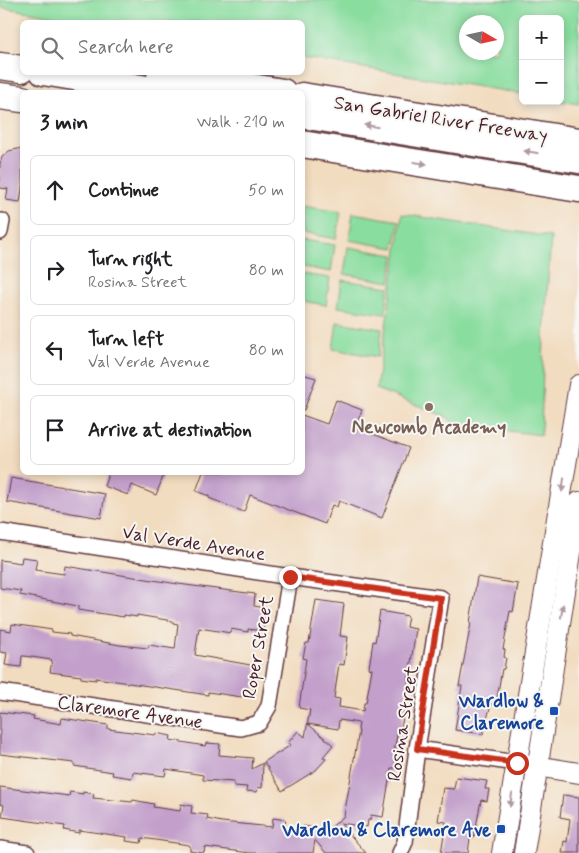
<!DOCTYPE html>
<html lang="en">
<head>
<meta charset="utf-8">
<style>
	body { margin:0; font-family:Mynerve,sans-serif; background:#f2f2f2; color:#202124 }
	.controls { position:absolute; right:15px; top:15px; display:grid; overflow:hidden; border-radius:8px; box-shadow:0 2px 8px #0003 }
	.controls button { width:45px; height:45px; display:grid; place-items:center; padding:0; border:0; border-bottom:1px solid #e0e0e0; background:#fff; color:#202124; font:25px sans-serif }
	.compass { position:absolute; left:459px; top:15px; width:45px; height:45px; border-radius:50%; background:#fff; box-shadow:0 2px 8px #0003; rotate:99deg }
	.stop { position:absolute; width:15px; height:15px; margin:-11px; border:4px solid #c8321e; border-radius:50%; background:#fff }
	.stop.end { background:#c8321e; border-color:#fff; box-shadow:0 1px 5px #0008 }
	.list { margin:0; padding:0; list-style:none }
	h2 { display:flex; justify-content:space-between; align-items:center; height:65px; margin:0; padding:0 20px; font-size:21px }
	h2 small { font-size:16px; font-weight:400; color:#757577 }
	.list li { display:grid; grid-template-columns:32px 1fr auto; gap:15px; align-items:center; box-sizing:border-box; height:70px; margin:0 10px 10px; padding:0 10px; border:1px solid #e0e0e0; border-radius:8px }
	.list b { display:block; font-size:19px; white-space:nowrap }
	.list p { margin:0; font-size:16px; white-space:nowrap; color:#757577 }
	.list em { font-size:16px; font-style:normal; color:#757577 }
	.icon { flex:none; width:28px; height:28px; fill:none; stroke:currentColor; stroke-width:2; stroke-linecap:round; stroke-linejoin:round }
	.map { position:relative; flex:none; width:579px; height:853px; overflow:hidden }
	.search { position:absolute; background:#fff; box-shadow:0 2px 8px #0003; left:20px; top:20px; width:285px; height:55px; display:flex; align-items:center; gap:12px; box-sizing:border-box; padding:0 18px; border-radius:8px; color:#757577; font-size:19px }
	.panel { position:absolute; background:#fff; box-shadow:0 2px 8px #0003; left:20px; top:90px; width:285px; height:385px; border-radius:8px }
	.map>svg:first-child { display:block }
</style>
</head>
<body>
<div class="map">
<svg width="579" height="853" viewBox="0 0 579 853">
	<rect width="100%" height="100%" fill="#f6f6f2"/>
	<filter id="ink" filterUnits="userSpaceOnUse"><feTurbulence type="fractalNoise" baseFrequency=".02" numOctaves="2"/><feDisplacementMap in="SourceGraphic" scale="10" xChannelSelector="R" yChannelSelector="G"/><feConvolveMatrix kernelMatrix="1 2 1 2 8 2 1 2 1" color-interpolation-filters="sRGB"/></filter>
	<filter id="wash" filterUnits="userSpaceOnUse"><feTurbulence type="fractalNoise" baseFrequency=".0096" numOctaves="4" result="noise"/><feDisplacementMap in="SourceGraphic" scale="20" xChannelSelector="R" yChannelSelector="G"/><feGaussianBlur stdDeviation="1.12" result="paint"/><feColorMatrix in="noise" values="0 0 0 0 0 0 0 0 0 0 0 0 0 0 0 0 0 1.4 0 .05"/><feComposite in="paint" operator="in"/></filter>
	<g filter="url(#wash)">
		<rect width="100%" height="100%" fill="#f2dcbf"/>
		<g fill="#89dd9f" stroke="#6a7e65" fill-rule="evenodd">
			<path d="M0 0H579V104L560 101V19H523V94L303 58 302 22H91L0 7ZM466 22H496V52H466Z"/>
			<path d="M302 206 341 212 336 239 303 233Z"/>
			<path d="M353 213 399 221 394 248 349 240Z"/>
			<path d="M402 214 551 237 544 336 541 435 454 424 447 417 376 389 388 313Z"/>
			<path d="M302 240 335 245 331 272 303 267Z"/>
			<path d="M348 247 394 255 390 282 344 274Z"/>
			<path d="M302 274 330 278 326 305 303 301Z"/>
			<path d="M342 280 389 287 385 314 338 307Z"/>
			<path d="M337 322 382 329 378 357 333 349Z"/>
		</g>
		<g id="blocks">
			<g fill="#c3a0cb">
				<path d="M22 148V189L20 202 6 200 8 189 0 188V164L2 157 9 151Z"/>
				<path d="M302 374 316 378 304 410H302Z"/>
				<path d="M336 400 362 410 355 427 409 448 382 518 339 501 337 507 332 505 325 524 250 495 244 512 209 498V496L196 491 203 472H302V415L327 424Z"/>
				<path d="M109 472H165L156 495 132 485 128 495 104 486Z"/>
				<path d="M11 478 105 494 101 518 7 502Z"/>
				<path d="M22 557 37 559 35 570 64 574 65 566 178 584 255 594 254 606 266 608 263 631 248 629V632L231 629V633L199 628 195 655 256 666 255 670 257 671 253 697 242 695V697L208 692V695L96 678V680L81 678V676L50 672 52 660 24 656H22L21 667 5 665 7 653 0 652V629L11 631 12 624 52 630V632L70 634V636L120 645 148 648 149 645 175 649 178 624 173 623V621L137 615V617L124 615V617L78 610V606L20 595 21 591 0 588V560L21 563Z"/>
				<path d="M477 577 518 584 513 612 510 611 503 649 505 650 504 657 506 658 504 669H502L496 704H491L483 734 455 730 462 686H459L471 623H470Z"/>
				<path d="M316 600 344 604 340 636 348 637 344 665 339 664 334 698 340 699 339 707 363 711 364 703H366L372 669 369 668 373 641 375 642 380 611 408 616 406 627 416 629 401 730H398L394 752H397L395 768H391L383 817 371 815 370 820H368L367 827 340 823 366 853H326L315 840 313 853H250L205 847 204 853 190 851V846L189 845 142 838 141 843 126 841 127 837 79 830V833L64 830 65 826 2 817 4 805 0 804V787L69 796 70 792 83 794V792L94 794 93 798 132 802 133 800 154 804 153 807 180 811 181 804 192 806 191 813 208 815 207 819 222 822 272 827 273 818 286 820 284 829 304 832 305 828 303 826 328 830 344 816 359 731 358 730 359 723 339 720 338 729 308 724 333 745 323 757 326 759 316 770 282 791 264 762 291 745 288 743 298 731 305 737 310 710 299 708 306 659 303 658 306 643H309Z"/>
				<path d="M0 712 34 716 33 719 61 724 62 718 108 725V729L155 735 156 733 171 736 170 740 205 746 206 743 220 744 219 755 253 758 252 769 263 763 262 788 258 787 257 792 246 791 247 787 234 786V782L203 780V775L166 769 165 776 133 772 132 778 112 775 113 772 74 766V763L0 754Z"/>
				<path d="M456 777 487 781 485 789H489L487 801 481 800 474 838H470L468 853H441L446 822 438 821 443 788 454 789Z"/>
				<path d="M563 795 579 797V853H562L564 841 567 842 570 819 560 817Z"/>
			</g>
		</g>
	</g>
	<g filter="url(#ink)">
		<use href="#blocks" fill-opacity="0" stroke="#633b41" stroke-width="1"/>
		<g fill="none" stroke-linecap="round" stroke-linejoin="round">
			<g stroke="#633b41" stroke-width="18">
				<g id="street">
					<path d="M0 221H2L0 232"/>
					<path d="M0 532 290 577 441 598 417 749 405 842 400 853"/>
					<path d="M0 692 241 728 259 723 269 706 290 577"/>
					<path d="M417 749 517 763"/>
					<path d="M0 849 27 853"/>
				</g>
			</g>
			<g stroke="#633b41" stroke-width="22">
				<g id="secondary">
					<path d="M524 764 579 773"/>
					<path d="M502 853 579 385"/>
					<path d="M524 853 579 502"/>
				</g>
			</g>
			<g stroke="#633b41" stroke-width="29">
				<g id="highway">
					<path d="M0 66 22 69"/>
					<path d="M43 72 166 92"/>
					<path d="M160 72 283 92"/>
					<path d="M0 96 22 99"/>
					<path d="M302 96 579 141"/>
					<path d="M302 115 579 160"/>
					<path d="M302 144 579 189"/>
				</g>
			</g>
			<use href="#street" stroke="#fff" stroke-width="15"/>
			<use href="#secondary" stroke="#fff" stroke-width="20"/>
			<use href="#highway" stroke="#fff" stroke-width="26"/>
		</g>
		<defs><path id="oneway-solid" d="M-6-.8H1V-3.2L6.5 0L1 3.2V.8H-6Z" transform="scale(1.25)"/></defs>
		<g fill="#ae9aa0">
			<use href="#oneway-solid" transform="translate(371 126) rotate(-171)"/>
			<use href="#oneway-solid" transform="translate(531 152) rotate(-171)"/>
			<use href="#oneway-solid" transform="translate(420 163) rotate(9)"/>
			<use href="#oneway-solid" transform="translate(563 485) rotate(99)"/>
			<use href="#oneway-solid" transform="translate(562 611) rotate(-81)"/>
			<use href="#oneway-solid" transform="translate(511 800) rotate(99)"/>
		</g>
	</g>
	<g fill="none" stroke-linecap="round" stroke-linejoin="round" filter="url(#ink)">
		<path stroke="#c8321e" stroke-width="6" d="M290 577 441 598 417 749 517 763"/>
	</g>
	<circle fill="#8d6e63" stroke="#f6f6f2" stroke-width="2" cx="429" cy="407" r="5"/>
	<g fill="#1a4fb4" stroke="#f6f6f2" stroke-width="2">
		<rect x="549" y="706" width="10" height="10" rx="2.5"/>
		<rect x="496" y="824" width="10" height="10" rx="2.5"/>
	</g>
	<g text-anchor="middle" stroke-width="4" stroke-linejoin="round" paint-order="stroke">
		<g font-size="19" fill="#4a1f2b" stroke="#f6f6f2">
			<text transform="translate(441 118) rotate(9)" y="7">San Gabriel River Freeway</text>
			<text transform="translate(194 542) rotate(9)" y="7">Val Verde Avenue</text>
			<text transform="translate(257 647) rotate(-80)" y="7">Roper Street</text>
			<text transform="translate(130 711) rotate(8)" y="7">Claremore Avenue</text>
			<text transform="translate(402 723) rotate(-81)" y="7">Rosina Street</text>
		</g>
		<g font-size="19" font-weight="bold" fill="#785e54" stroke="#f6f6f2">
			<text x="429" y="433">Newcomb Academy</text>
		</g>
		<g font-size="19" font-weight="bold" fill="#164399" stroke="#f6f6f2" text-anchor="end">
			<text x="544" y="707">Wardlow &amp;<tspan x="544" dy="22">Claremore</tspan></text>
			<text x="491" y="836">Wardlow &amp; Claremore Ave</text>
		</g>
	</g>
</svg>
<div class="controls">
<button>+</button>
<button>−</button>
</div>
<svg class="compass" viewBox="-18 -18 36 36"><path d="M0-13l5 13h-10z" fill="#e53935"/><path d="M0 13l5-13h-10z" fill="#757577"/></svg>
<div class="stop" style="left:517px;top:763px"></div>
<div class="stop end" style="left:290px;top:577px"></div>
<div class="search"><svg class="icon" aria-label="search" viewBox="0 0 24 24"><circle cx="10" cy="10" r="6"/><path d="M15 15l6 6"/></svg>Search here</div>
<section class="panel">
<h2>3 min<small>Walk · 210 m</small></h2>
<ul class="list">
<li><svg class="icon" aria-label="ahead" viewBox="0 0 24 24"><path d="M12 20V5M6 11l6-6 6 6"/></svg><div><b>Continue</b></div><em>50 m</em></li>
<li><svg class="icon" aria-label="right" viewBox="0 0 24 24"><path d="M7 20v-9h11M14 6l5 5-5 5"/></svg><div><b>Turn right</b><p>Rosina Street</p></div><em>80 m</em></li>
<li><svg class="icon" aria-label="left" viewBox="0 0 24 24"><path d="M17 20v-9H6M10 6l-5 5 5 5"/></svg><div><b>Turn left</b><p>Val Verde Avenue</p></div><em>80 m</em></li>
<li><svg class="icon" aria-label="arrive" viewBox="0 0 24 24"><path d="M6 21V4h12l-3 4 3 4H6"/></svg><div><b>Arrive at destination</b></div></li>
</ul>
</section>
</div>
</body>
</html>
